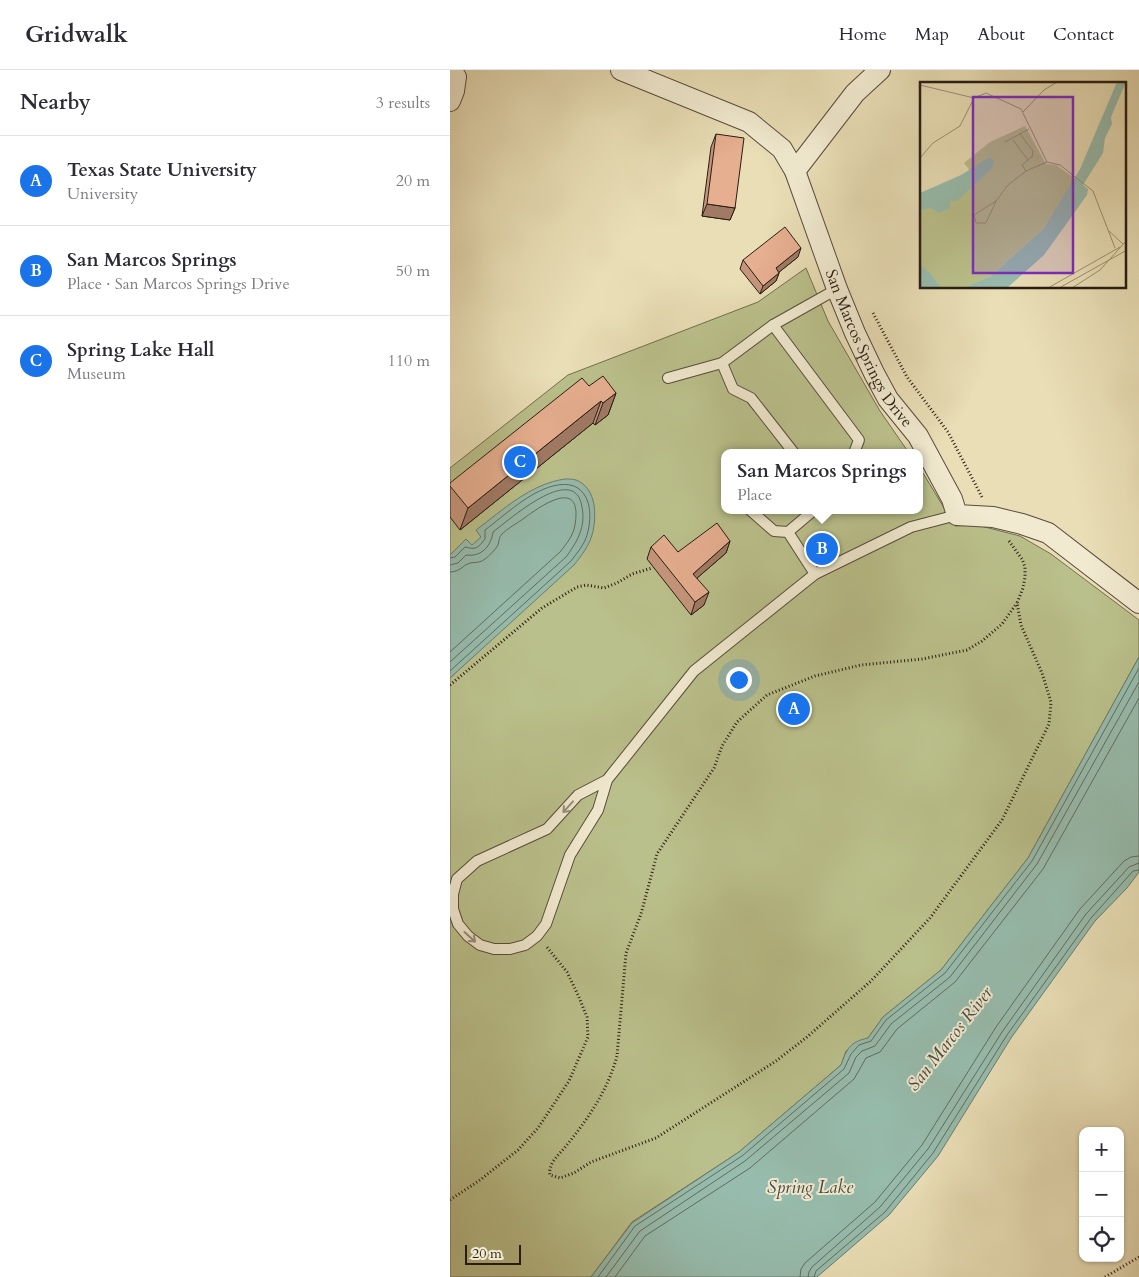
<!DOCTYPE html>
<html lang="en">
<head>
<meta charset="utf-8">
<style>
  body { margin:0; font-family:Cardo,serif; background:#f7f7f7; color:#2b2b33 }
  .controls { position:absolute; right:15px; bottom:15px; display:grid; overflow:hidden; border-radius:10px; box-shadow:0 1px 4px #0004 }
  .controls button { width:45px; height:45px; display:grid; place-items:center; padding:0; border:0; border-bottom:1px solid #e1e1e2; background:#fff; color:#2b2b33; font:25px sans-serif }
  .scale { position:absolute; left:15px; bottom:12px; width:56px; box-sizing:border-box; padding-left:5px; border:2px solid #291c14; border-top:0; font-size:14px; line-height:18px; white-space:nowrap; color:#291c14; -webkit-text-stroke:4px #f1ead0; paint-order:stroke }
  .you { position:absolute; left:288px; top:609px; width:18px; height:18px; margin:-12px; border:4px solid #fff; border-radius:50%; background:#1a73e8; box-shadow:0 0 0 8px #1a73e833 }
  .badge { display:grid; place-items:center; width:32px; height:32px; border-radius:50%; background:#1a73e8; color:#fff; font-size:16px; font-weight:700 }
  .pin { position:absolute; translate:-50% -50%; border:2px solid #fff; box-shadow:0 1px 5px #0006 }
  .popup { position:absolute; left:271px; top:379px; width:202px; height:65px; box-sizing:border-box; display:grid; place-content:center; border-radius:10px; background:#fff; filter:drop-shadow(0 1px 4px #0005); font-size:16px; white-space:nowrap; color:#7c7c81 }
  .popup b { font-size:19px; color:#2b2b33 }
  .popup::after { content:''; position:absolute; left:50%; top:100%; margin-left:-10px; border:10px solid transparent; border-top-color:#fff }
  .list { margin:0; padding:0; list-style:none }
  h2 { display:flex; justify-content:space-between; align-items:center; height:65px; margin:0; padding:0 20px; font-size:21px }
  h2 small { font-size:16px; font-weight:400; color:#7c7c81 }
  .list li { display:grid; grid-template-columns:32px 1fr auto; gap:15px; align-items:center; box-sizing:border-box; height:90px; padding:0 20px; border-top:1px solid #e1e1e2 }
  .list b { display:block; font-size:19px; white-space:nowrap }
  .list p { margin:0; font-size:16px; white-space:nowrap; color:#7c7c81 }
  .list em { font-size:16px; font-style:normal; color:#7c7c81 }
  .icon { flex:none; width:28px; height:28px; fill:none; stroke:currentColor; stroke-width:2; stroke-linecap:round; stroke-linejoin:round }
  .map { position:relative; flex:none; width:689px; height:1207px; overflow:hidden }
  header { display:flex; align-items:center; gap:30px; box-sizing:border-box; height:70px; padding:0 25px; background:#fff; border-bottom:1px solid #e1e1e2 }
  header strong { font-size:24px }
  nav { display:flex; gap:28px; margin-inline-start:auto; font-size:18px }
  main { display:flex }
  aside { flex:1; background:#fff }
  .map>svg:first-child { display:block }
  .green { fill:#bac08b; stroke:#726e50 }
  .water { fill:#97bcad; stroke:#6b7c70 }
  .lines { fill:none; stroke-linecap:round; stroke-linejoin:round }
  .shore { stroke:#606c60; stroke-width:1 }
  .service-casing { stroke:#594c3c; stroke-width:12 }
  .minor-casing { stroke:#594c3c; stroke-width:22 }
  .path { stroke:#291c14; stroke-width:3; stroke-dasharray:1 2.5; stroke-linecap:butt }
  .service { stroke:#f1ead0; stroke-width:10 }
  .minor { stroke:#f1ead0; stroke-width:20 }
  .wall { fill:#c6967c; stroke:#291c14 }
  .shaded-wall { fill:#a17a65; stroke:#291c14 }
  .building { fill:#e6af90; stroke:#291c14 }
  .oneway { stroke:#978d7b }
  .labels { text-anchor:middle; dominant-baseline:central; stroke-width:4; stroke-linejoin:round; paint-order:stroke }
  .street-label { font-size:16px; fill:#291c14; stroke:#f1ead0 }
  .water-label { font-size:18px; font-style:italic; fill:#4a4c42; stroke:#f1ead0 }
  .inset-road { fill:none; stroke:#9c9075; stroke-width:1 }
  .view { fill:#7b2cbf; fill-opacity:0.15; stroke:#7b2cbf; stroke-width:2.5 }
  .inset-edge { fill:none; stroke:#291c14; stroke-width:2.5 }
</style>
</head>
<body>
<header>
<strong>Gridwalk</strong>
<nav><a>Home</a><a>Map</a><a>About</a><a>Contact</a></nav>
</header>
<main>
<aside>
<h2>Nearby<small>3 results</small></h2>
<ul class="list">
<li><span class="badge">A</span><div><b>Texas State University</b><p>University</p></div><em>20 m</em></li>
<li><span class="badge">B</span><div><b>San Marcos Springs</b><p>Place · San Marcos Springs Drive</p></div><em>50 m</em></li>
<li><span class="badge">C</span><div><b>Spring Lake Hall</b><p>Museum</p></div><em>110 m</em></li>
</ul>
</aside>
<div class="map">
<svg width="689" height="1207" viewBox="0 0 689 1207">
  <rect width="100%" height="100%" fill="#e9deb6"/>
  <filter id="stains"><feTurbulence type="fractalNoise" baseFrequency=".004" numOctaves="4"/><feColorMatrix values="0 0 0 0 .2 0 0 0 0 .09 0 0 0 0 .02 0 0 0 .5 -.17"/></filter>
  <radialGradient id="worn" r=".72"><stop offset=".6" stop-color="#630" stop-opacity="0"/><stop offset="1" stop-color="#630" stop-opacity=".3"/></radialGradient>
  <path class="green" d="M 356,198 L 378,251 L 430,341 L 459,383 L 274,383 L 274,440 L 470,440 L 470,398 L 505,456 L 527,455 L 570,466 L 601,484 L 689,550 L 689,587 L 578,788 L 491,900 L 433,947 L 418,968 L 396,981 L 391,995 L 289,1082 L 182,1152 L 141,1207 L 0,1207 L 0,608 L 37,573 L 0,529 L 0,398 L 118,305 L 308,232 Z"/>
  <g class="water">
    <path d="M 115,409 C 118,409 123,409 126,410 C 147,418 147,447 142,465 C 139,476 131,486 124,495 L 0,608 L 0,485 L 16,469 L 22,475 L 31,467 L 26,460 C 53,440 80,414 115,409 Z"/>
    <path d="M 689,587 L 689,802 L 677,818 L 645,851 L 561,968 L 488,1086 L 439,1145 L 367,1207 L 141,1207 L 182,1153 L 289,1082 L 391,995 C 397,978 400,972 418,968 L 433,947 L 491,900 L 578,788 Z"/>
  </g>
  <g class="lines">
    <g class="shore">
      <path d="M 0,488 L 5,487 L 15,477 C 26,480 28,478 35,469 L 35,460 C 55,445 79,422 103,416 C 137,407 145,438 137,465 C 134,475 127,483 121,491 L 0,601"/>
      <path d="M 0,495 L 8,493 L 16,485 C 32,487 41,476 43,462 C 59,450 125,391 132,437 C 136,457 127,472 116,487 L 0,592"/>
      <path d="M 0,502 C 10,502 13,495 20,493 C 26,492 30,493 35,489 C 40,485 45,480 48,475 C 49,471 49,467 52,464 C 58,458 66,454 73,449 C 93,434 133,407 125,455 C 123,466 117,473 110,482 L 0,582"/>
      <path d="M 148,1207 L 185,1156 L 292,1086 L 394,999 L 401,984 L 409,975 L 421,971 L 436,950 L 495,903 L 582,791 L 689,598"/>
      <path d="M 156,1207 L 190,1161 L 295,1091 L 399,1003 L 406,987 L 412,981 L 425,976 L 441,954 L 500,907 L 587,794 L 689,612"/>
      <path d="M 165,1207 L 195,1166 L 300,1098 L 404,1009 L 416,988 L 430,982 L 447,959 L 505,912 L 593,799 L 689,628"/>
      <path d="M 350,1207 L 351,1199 L 355,1193 L 425,1132 L 472,1075 L 546,957 L 630,839 L 674,791 L 681,787 L 689,786"/>
      <path d="M 358,1207 L 359,1202 L 362,1197 L 430,1137 L 478,1079 L 552,962 L 636,844 L 679,797 L 689,793"/>
      <path d="M 364,1207 L 366,1201 L 435,1142 L 483,1083 L 557,965 L 641,848 L 683,801 L 689,800"/>
    </g>
    <g class="service-casing">
      <g id="service">
        <path d="M 323,255 L 409,370 L 404,383"/>
        <path d="M 272,293 L 283,319 L 301,328 L 344,383"/>
        <path d="M 218,308 L 272,293 L 323,255 L 387,219"/>
        <path d="M 300,440 L 324,461 L 338,462"/>
        <path d="M 364,440 L 338,462 L 365,504"/>
        <path d="M 157,710 L 128,725 L 97,759 L 27,791 L 7,809 L 3,824 L 3,839 L 8,854 L 18,866 L 30,875 L 44,879 L 60,879 L 75,875 L 87,866 L 96,854 L 120,785 L 148,740 L 157,710 L 244,601 L 365,504 L 461,457 L 507,445"/>
      </g>
    </g>
    <g class="minor-casing">
      <g id="minor">
        <path id="s1" d="M 171,0 L 299,52 L 332,79 L 345,101 L 387,219 L 405,263 L 424,303 L 438,329 L 468,366 L 502,429 L 507,445 L 543,447 L 572,454 L 598,463 L 689,533"/>
        <path d="M 0,31 L 4,21 L 6,7"/>
        <path d="M 345,101 L 405,23 L 430,0"/>
      </g>
    </g>
    <g class="path">
      <path d="M 423,243 L 457,307 L 498,362 L 532,427"/>
      <path d="M 559,471 L 572,489 L 575,497 L 575,507 L 573,518 L 567,533 L 571,555 L 592,603 L 601,632 L 599,654 L 552,750 L 480,848 L 421,911 L 357,967 L 326,991 L 206,1068 L 141,1092 L 124,1103 L 110,1108 L 100,1105 C 98,1093 109,1085 116,1076 C 138,1049 158,1020 167,986 L 176,883 L 191,844 L 207,784 L 264,698 L 272,676 L 287,652 L 317,625 L 365,606 L 411,595 L 472,589 L 517,580 L 532,571 L 552,554 L 567,533"/>
      <path d="M 0,615 L 92,538 L 127,517 L 136,515 L 154,518 L 167,513 L 182,504 L 202,498"/>
      <path d="M 0,1130 L 30,1110 L 68,1080 L 88,1058 L 119,1011 L 138,967 L 137,947 L 128,925 L 117,902 L 96,876"/>
      <path d="M 655,1207 L 689,1187"/>
    </g>
    <use href="#service" class="service"/>
    <use href="#minor" class="minor"/>
  </g>
  <g class="wall">
    <path d="M 266,64 L 285,138 L 280,150 L 252,146 L 261,77 Z"/>
    <path d="M 348,187 L 329,202 L 329,203 L 326,211 L 310,224 L 290,199 L 293,190 Z"/>
    <path d="M 139,316 L 166,323 L 158,345 L 145,355 L 143,353 L 10,460 L 0,447 L 0,416 Z"/>
    <path d="M 280,471 L 276,483 L 247,508 L 254,535 L 241,545 L 197,489 L 201,477 L 228,482 Z"/>
  </g>
  <g class="shaded-wall">
    <path d="M 257,134 L 285,138 L 280,150 L 252,146 Z"/>
    <path d="M 351,178 L 348,187 L 323,207 L 326,198 Z"/>
    <path d="M 329,203 L 326,211 L 310,224 L 313,216 Z"/>
    <path d="M 166,323 L 158,345 L 145,355 L 153,333 Z"/>
    <path d="M 151,331 L 143,353 L 10,460 L 18,438 Z"/>
    <path d="M 280,471 L 276,483 L 238,516 L 243,504 Z"/>
    <path d="M 259,522 L 254,535 L 241,545 L 245,532 Z"/>
  </g>
  <g class="building">
    <path d="M 266,64 L 294,68 L 285,138 L 257,134 Z"/>
    <path d="M 335,157 L 351,178 L 326,198 L 329,203 L 313,216 L 293,190 Z"/>
    <path d="M 153,306 L 166,323 L 153,333 L 151,331 L 18,438 L 0,416 L 0,413 L 132,308 L 139,316 Z"/>
    <path d="M 267,453 L 280,471 L 243,504 L 259,522 L 245,532 L 201,477 L 214,465 L 228,482 Z"/>
  </g>
  <defs><path id="oneway-shaft" d="M-6 0H5M1.5-3L5.5 0L1.5 3" fill="none" stroke-width="1.6" stroke-linecap="round" stroke-linejoin="round" transform="scale(1.25)"/></defs>
  <g class="oneway">
    <use href="#oneway-shaft" transform="translate(118 737) rotate(132)"/>
    <use href="#oneway-shaft" transform="translate(20 867) rotate(42)"/>
  </g>
  <g class="labels">
    <g class="street-label">
      <text stroke="none"><textPath href="#s1" startOffset="399">San Marcos Springs Drive</textPath></text>
    </g>
    <g class="water-label">
      <text transform="translate(500 969) rotate(-52)">San Marcos River</text>
      <text x="360" y="1117">Spring Lake</text>
    </g>
  </g>
  <g transform="translate(470 12)">
    <rect width="206" height="206" fill="#e9deb6"/>
    <path d="M 105,44 L 126,82 L 136,83 L 155,97 L 151,104 L 124,146 L 71,194 L 45,205 L 19,205 L 0,183 L 0,129 L 32,118 L 58,99 L 44,81 L 70,60 Z" fill="#bac08b"/>
    <path d="M 197,0 L 206,0 L 191,35 L 192,42 L 185,56 L 183,71 L 163,103 L 168,107 L 167,113 L 124,173 L 87,206 L 30,206 L 45,205 L 71,194 L 124,146 L 160,87 ZM 70,75 L 74,79 L 71,87 L 37,119 L 30,119 L 30,126 L 19,131 L 10,126 L 0,129 L 0,111 L 41,93 ZM 0,183 L 10,191 L 21,206 L 0,206 Z" fill="#97bcad"/>
    <path class="inset-road" d="M 0,3 L 54,16M 54,16 L 66,11 L 101,27 L 127,80 L 140,83 L 173,109 L 195,166M 103,30 L 124,8 L 137,0M 100,52 L 113,69 L 112,75 L 102,83 L 106,89M 93,58 L 108,78M 85,60 L 109,47M 0,76 L 13,61 L 40,44 L 54,16M 76,119 L 54,133 L 56,141 L 66,141 L 76,119 L 88,103 L 106,89 L 127,80M 189,149 L 203,162M 128,206 L 200,165M 139,206 L 207,168M 152,206 L 180,188 L 207,158"/>
    <path class="view" d="M 53,15 L 153,15 L 153,191 L 53,191 Z"/>
    <rect width="206" height="206" class="inset-edge"/>
  </g>
  <rect width="100%" height="100%" filter="url(#stains)"/>
  <rect width="100%" height="100%" fill="url(#worn)"/>
</svg>
<div class="controls">
<button>+</button>
<button>−</button>
<button><svg class="icon" aria-label="locate" viewBox="0 0 24 24"><circle cx="12" cy="12" r="6"/><path d="M12 2v4M12 18v4M2 12h4M18 12h4"/></svg></button>
</div>
<div class="scale">20 m</div>
<div class="you"></div>
<div class="pin badge" style="left:344px;top:639px">A</div>
<div class="pin badge" style="left:372px;top:479px">B</div>
<div class="popup"><b>San Marcos Springs</b>Place</div>
<div class="pin badge" style="left:70px;top:392px">C</div>
</div>
</main>
</body>
</html>
